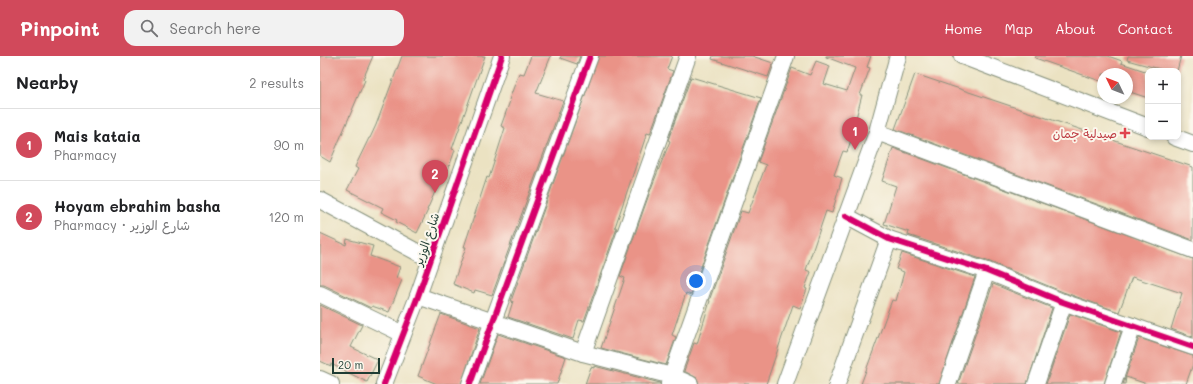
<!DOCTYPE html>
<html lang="en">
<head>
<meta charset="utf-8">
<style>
  body { margin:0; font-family:Mali,"Playpen Sans Arabic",sans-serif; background:#f2f2f2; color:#202124 }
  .controls { position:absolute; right:12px; top:12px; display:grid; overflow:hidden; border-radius:8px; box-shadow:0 2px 6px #0003 }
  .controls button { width:36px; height:36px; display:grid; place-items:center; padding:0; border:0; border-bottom:1px solid #e0e0e0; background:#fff; color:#202124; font:20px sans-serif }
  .compass { position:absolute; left:777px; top:12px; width:36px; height:36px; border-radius:50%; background:#fff; box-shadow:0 2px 6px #0003; rotate:313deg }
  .scale { position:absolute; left:12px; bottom:10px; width:48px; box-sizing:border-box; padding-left:4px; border:2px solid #1f3d34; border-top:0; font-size:11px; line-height:14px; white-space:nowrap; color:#1f3d34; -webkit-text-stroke:3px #fbf7ec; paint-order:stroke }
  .you { position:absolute; left:376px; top:225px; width:14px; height:14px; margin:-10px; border:3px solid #fff; border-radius:50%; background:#1a73e8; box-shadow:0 0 0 6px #1a73e833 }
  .badge { display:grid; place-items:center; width:26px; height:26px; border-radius:50%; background:#d1495b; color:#fff; font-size:13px; font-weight:700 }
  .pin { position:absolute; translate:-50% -33px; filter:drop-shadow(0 1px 2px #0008) }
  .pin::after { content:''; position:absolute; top:21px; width:14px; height:12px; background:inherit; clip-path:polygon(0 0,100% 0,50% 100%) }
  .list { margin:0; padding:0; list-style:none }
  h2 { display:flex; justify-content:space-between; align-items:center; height:52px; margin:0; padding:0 16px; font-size:17px }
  h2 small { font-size:13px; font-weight:400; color:#757577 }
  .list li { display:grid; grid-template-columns:26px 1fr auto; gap:12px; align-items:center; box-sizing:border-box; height:72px; padding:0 16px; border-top:1px solid #e0e0e0 }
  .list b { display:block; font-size:15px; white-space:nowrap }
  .list p { margin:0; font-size:13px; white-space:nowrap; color:#757577 }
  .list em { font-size:13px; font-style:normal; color:#757577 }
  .icon { flex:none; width:22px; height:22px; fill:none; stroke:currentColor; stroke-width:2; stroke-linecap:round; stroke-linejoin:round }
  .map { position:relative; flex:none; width:873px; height:328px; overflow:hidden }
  header { display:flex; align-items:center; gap:24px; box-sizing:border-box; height:56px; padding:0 20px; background:#d1495b; color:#fff }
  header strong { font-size:19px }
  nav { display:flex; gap:22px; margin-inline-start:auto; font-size:14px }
  .search { width:280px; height:36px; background:#f2f2f2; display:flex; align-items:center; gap:10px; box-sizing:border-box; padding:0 14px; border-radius:12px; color:#757577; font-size:15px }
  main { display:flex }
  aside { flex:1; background:#fff }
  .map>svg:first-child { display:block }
  .building { fill:#ea9387 }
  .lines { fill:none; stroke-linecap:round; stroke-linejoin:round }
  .minor-casing { stroke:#85907b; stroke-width:18 }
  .minor { stroke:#fff; stroke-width:16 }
  .cycleway-casing { stroke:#fbf7ec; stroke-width:8 }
  .cycleway { stroke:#d6006c; stroke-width:6 }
  .health-dot { fill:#e0444e; stroke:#fbf7ec; stroke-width:1.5 }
  .labels { text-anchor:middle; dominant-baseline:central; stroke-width:4; stroke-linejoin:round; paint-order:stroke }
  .health-label { font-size:12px; fill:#be3a42; stroke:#fbf7ec; text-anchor:end }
  .street-label { font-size:12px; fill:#1f3d34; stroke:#fbf7ec }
</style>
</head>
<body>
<header>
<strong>Pinpoint</strong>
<div class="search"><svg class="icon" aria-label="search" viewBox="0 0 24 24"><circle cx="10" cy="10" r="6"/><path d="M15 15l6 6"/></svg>Search here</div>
<nav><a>Home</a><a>Map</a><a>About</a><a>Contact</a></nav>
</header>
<main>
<aside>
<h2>Nearby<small>2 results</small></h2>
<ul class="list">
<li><span class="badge">1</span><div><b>Mais kataia</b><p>Pharmacy</p></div><em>90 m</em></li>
<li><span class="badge">2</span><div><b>Hoyam ebrahim basha</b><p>Pharmacy · شارع الوزير</p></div><em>120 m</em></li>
</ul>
</aside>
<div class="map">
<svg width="873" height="328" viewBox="0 0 873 328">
  <rect width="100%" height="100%" fill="#fbf7ec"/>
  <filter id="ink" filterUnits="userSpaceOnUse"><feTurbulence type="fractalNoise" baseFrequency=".025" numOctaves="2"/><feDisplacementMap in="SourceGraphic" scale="8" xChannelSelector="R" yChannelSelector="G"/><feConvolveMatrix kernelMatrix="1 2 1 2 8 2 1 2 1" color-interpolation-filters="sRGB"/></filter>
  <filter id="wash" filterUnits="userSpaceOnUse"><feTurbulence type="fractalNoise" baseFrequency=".012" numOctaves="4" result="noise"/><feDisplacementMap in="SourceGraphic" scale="16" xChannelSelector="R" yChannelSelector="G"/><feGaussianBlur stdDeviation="0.9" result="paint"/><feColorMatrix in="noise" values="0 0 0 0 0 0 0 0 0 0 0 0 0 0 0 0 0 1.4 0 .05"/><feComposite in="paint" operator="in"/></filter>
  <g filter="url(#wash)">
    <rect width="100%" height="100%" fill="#ebe2c2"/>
    <g id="blocks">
      <g class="building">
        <path d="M 0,0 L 53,0 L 43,23 L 45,24 L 10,106 L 0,100 Z"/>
        <path d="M 82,0 L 165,0 L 132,93 L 135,94 L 128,114 L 125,113 L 107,154 L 108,154 L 97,177 L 76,166 L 77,164 L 61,156 L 63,152 L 27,134 L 38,113 L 35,111 L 49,82 L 50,82 L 56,69 Z"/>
        <path d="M 211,0 L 231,0 L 216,37 L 243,45 L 172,239 L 155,234 L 154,237 L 133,228 L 146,191 L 144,191 L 167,121 L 169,122 L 185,72 L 181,70 L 190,45 L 189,44 L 199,17 L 204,18 Z"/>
        <path d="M 241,0 L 260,0 L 257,8 L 240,2 Z"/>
        <path d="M 279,0 L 352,0 L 347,13 L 353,15 L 330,78 L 327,77 L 295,171 L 297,172 L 264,265 L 259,264 L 253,283 L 188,261 L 193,245 L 191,245 Z"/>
        <path d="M 393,0 L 432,0 L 453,7 L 448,21 L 392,3 Z"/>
        <path d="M 506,0 L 551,0 L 547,11 L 550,12 L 540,39 L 542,39 L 536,62 L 538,63 L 527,96 L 523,95 L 514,119 L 522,122 L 512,157 L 506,155 L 486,214 L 491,216 L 485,232 L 487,233 L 480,252 L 473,249 L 446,328 L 379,328 L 377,322 L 364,315 L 374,287 L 377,288 L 390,245 L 389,245 L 421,155 L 428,157 L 446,109 L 438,106 L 472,12 L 490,19 L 496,5 L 510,10 L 504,28 L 527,35 L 535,12 L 506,1 Z"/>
        <path d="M 716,0 L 788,0 L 802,5 L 801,7 L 828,16 L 828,42 L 807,35 L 807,18 L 783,18 L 783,26 L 715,2 Z"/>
        <path d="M 808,0 L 861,0 L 857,15 L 847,15 L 807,4 Z"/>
        <path d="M 595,18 L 873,111 L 873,184 L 575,73 Z"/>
        <path d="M 371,21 L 441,42 L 371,239 L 366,237 L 352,279 L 356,281 L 346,309 L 281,292 L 305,222 L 300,220 L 332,130 L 350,85 L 348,84 Z"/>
        <path d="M 573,92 L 873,203 L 873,281 L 851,273 L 862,237 L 812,221 L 799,256 L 743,236 L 670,206 L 588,179 L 589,176 L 564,168 L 576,130 L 562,125 Z"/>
        <path d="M 0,177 L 26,189 L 27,183 L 53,190 L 50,200 L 80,211 L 76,222 L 82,224 L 69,256 L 52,250 L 51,252 L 4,229 L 0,229 Z"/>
        <path d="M 582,197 L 655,221 L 619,328 L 541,328 L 572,244 L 576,245 L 584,216 L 576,213 Z"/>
        <path d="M 673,228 L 732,252 L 707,328 L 638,328 Z"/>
        <path d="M 0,249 L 42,269 L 31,291 L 58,304 L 47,326 L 11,308 L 11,310 L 0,305 Z"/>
        <path d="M 121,258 L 160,272 L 141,328 L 117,328 L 98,320 Z"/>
        <path d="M 750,258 L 801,276 L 784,328 L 726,328 Z"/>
        <path d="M 178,278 L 246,301 L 237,328 L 160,328 Z"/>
        <path d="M 819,282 L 873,300 L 873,308 L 866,328 L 827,328 L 806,321 L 805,328 L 803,328 Z"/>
        <path d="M 274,310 L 340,327 L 340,328 L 265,328 L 271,311 L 274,312 Z"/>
      </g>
    </g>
  </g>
  <g filter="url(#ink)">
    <use href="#blocks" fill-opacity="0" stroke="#85907b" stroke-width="1"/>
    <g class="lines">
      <g class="minor-casing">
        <g id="minor">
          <path d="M 642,0 L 828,71"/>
          <path d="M 557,76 L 873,194"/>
          <path d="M 854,81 L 873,88"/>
          <path d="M 0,144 L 110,203"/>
          <path d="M 526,160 L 569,183 L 667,215 L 740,245 L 873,291"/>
          <path d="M 0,238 L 83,278"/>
          <path d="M 98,240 L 263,297 L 352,320 L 370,328"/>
          <path d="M 263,297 L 368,0"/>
          <path d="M 0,323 L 11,328"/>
          <path d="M 64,328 L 98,240 L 182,0"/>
          <path d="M 150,328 L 270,0"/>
          <path d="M 349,328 L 466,0"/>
          <path d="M 465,328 L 557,76 L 578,0"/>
          <path d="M 517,328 L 569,183"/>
          <path d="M 628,328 L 667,215"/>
          <path d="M 716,328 L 744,246"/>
          <path d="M 793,328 L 813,270"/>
        </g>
      </g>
      <use href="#minor" class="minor"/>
      <g class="cycleway-casing">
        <g id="cycleway">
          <path d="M 526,160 L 569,183 L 667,215 L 740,245 L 873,291"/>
          <path d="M 64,328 L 98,240 L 182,0"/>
          <path d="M 150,328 L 270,0"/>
        </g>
      </g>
      <use href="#cycleway" class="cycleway"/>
    </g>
  </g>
  <path class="health-dot" d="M803 71h4v4h4v4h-4v4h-4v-4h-4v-4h4z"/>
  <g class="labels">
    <g class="health-label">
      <text x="797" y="77">صيدلية جمان</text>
    </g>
    <g class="street-label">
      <text transform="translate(106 183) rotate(-71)">شارع الوزير</text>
    </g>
  </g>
</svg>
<div class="controls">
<button>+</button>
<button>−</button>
</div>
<svg class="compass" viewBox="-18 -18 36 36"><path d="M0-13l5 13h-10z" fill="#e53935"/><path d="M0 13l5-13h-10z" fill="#757577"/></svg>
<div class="scale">20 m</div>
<div class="you"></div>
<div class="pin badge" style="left:535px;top:94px">1</div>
<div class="pin badge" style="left:115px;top:137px">2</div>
</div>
</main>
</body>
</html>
